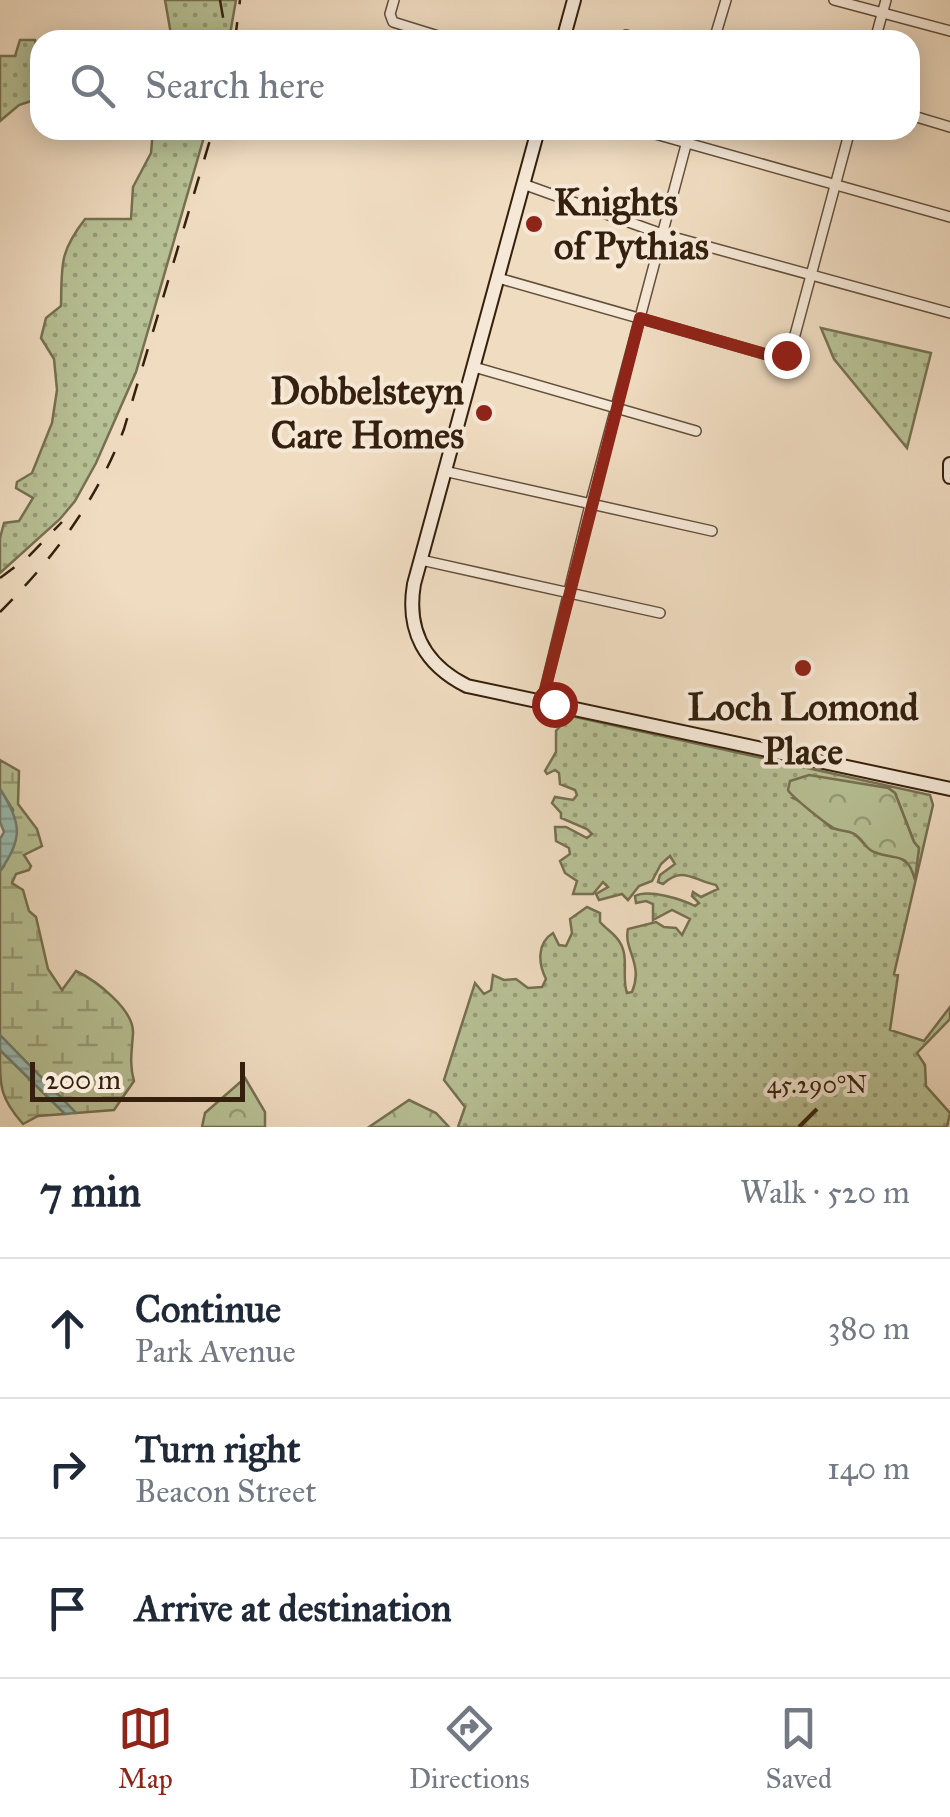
<!DOCTYPE html>
<html lang="en">
<head>
<meta charset="utf-8">
<style>
  body { margin:0; font-family:"IM FELL Great Primer",serif; background:#f2f2f3; color:#1f2937 }
  .scale { position:absolute; left:30px; bottom:25px; width:215px; box-sizing:border-box; padding-left:10px; border:5px solid #34200d; border-top:0; font-size:28px; line-height:35px; white-space:nowrap; color:#34200d; -webkit-text-stroke:8px #f5e8d7; paint-order:stroke }
  .stop { position:absolute; width:30px; height:30px; margin:-22px; border:8px solid #8f2418; border-radius:50%; background:#fff }
  .stop.end { background:#8f2418; border-color:#fff; box-shadow:0 2px 10px #0008 }
  .list { margin:0; padding:0; list-style:none }
  h2 { display:flex; justify-content:space-between; align-items:center; height:130px; margin:0; padding:0 40px; font-size:42px }
  h2 small { font-size:32px; font-weight:400; color:#747a83 }
  .list li { display:grid; grid-template-columns:65px 1fr auto; gap:30px; align-items:center; box-sizing:border-box; height:140px; padding:0 40px; border-top:2px solid #e0e1e3 }
  .list b { display:block; font-size:38px; white-space:nowrap }
  .list p { margin:0; font-size:32px; white-space:nowrap; color:#747a83 }
  .list em { font-size:32px; font-style:normal; color:#747a83 }
  .icon { flex:none; width:55px; height:55px; fill:none; stroke:currentColor; stroke-width:2; stroke-linecap:round; stroke-linejoin:round }
  .map { position:relative; flex:none; width:950px; height:1127px; overflow:hidden }
  .search { position:absolute; background:#fff; box-shadow:0 5px 25px #0003; left:30px; right:30px; top:30px; height:110px; display:flex; align-items:center; gap:25px; box-sizing:border-box; padding:0 35px; border-radius:30px; color:#747a83; font-size:38px }
  .sheet { height:550px; background:#fff }
  nav { display:flex; justify-content:space-around; align-items:center; box-sizing:border-box; height:140px; border-top:2px solid #e0e1e3; background:#fff; font-size:28px; color:#747a83 }
  nav a { display:grid; justify-items:center; gap:5px }
  nav .on { color:#8f2418 }
  .map>svg:first-child { display:block }
  .grass { fill:url(#grass-dots); stroke:#767051; stroke-width:2.5; fill-rule:evenodd }
  .forest { fill:url(#forest-crowns); stroke:#767051; stroke-width:2.5 }
  .wetland { fill:url(#wetland-marsh); stroke:#767051; stroke-width:2.5 }
  .water { fill:url(#water-rules); stroke:#717e6f; stroke-width:2.5 }
  .lines { fill:none; stroke-linecap:round; stroke-linejoin:round }
  .street-casing { stroke:#634f3a; stroke-width:12 }
  .secondary-casing { stroke:#34200d; stroke-width:16 }
  .street { stroke:#f5e8d7; stroke-width:9 }
  .secondary { stroke:#f5e8d7; stroke-width:12 }
  .rail { stroke:#34200d; stroke-width:2.5; stroke-dasharray:18 18; stroke-linecap:butt }
  .route { stroke:#8f2418; stroke-width:12 }
  .ticks { fill:none; stroke:#34200d; stroke-width:4 }
  .poi-dot { fill:#8f2418; stroke:#f5e8d7; stroke-width:4 }
  .labels { text-anchor:middle; dominant-baseline:central; stroke-width:8; stroke-linejoin:round; paint-order:stroke }
  .poi-label { font-size:38px; font-weight:bold; fill:#34200d; stroke:#f5e8d7; text-anchor:start }
  .ticks-label { font-size:25px; text-anchor:middle; fill:#34200d; stroke:#f5e8d7; stroke-width:8; stroke-linejoin:round; paint-order:stroke }
</style>
</head>
<body>
<div class="map">
<svg width="950" height="1127" viewBox="0 0 950 1127">
  <defs>
    <pattern id="grass-dots" width="8" height="8" patternUnits="userSpaceOnUse" patternTransform="scale(2.5)"><rect width="8" height="8" fill="#b7c195"/><path d="M2 2h.1M6 6h.1" fill="none" stroke="#969c78" stroke-width="1.8" stroke-linecap="round"/></pattern>
    <pattern id="forest-crowns" width="20" height="18" patternUnits="userSpaceOnUse" patternTransform="scale(2.5)"><rect width="20" height="18" fill="#b7c195"/><path d="M2 6a3 3 0 1 1 6 0M12 15a3 3 0 1 1 6 0" fill="none" stroke="#969c78"/></pattern>
    <pattern id="wetland-marsh" width="20" height="14" patternUnits="userSpaceOnUse" patternTransform="scale(2.5)"><rect width="20" height="14" fill="#b7c195"/><path d="M1 5h8M5 5V1M11 12h8M15 12V8" fill="none" stroke="#969c78"/></pattern>
    <pattern id="water-rules" width="6" height="5" patternUnits="userSpaceOnUse" patternTransform="scale(2.5)"><rect width="6" height="5" fill="#9abcb1"/><path d="M0 2.5h6" fill="none" stroke="#85a197"/></pattern>
  </defs>
  <rect width="100%" height="100%" fill="#f0dcc1"/>
  <filter id="stains"><feTurbulence type="fractalNoise" baseFrequency=".002" numOctaves="4"/><feColorMatrix values="0 0 0 0 .2 0 0 0 0 .09 0 0 0 0 .02 0 0 0 .5 -.17"/></filter>
  <radialGradient id="worn" r=".72"><stop offset=".6" stop-color="#630" stop-opacity="0"/><stop offset="1" stop-color="#630" stop-opacity=".3"/></radialGradient>
  <g class="grass">
    <path d="M 165,0 L 236,0 L 229,40 L 172,40 Z"/>
    <path d="M 20,40 L 35,40 L 40,65 L 40,98 L 19,105 L 0,121 L 0,56 L 15,56 Z"/>
    <path d="M 153,130 L 206,130 L 136,372 L 96,463 L 75,501 L 60,519 L 0,573 L 0,538 L 4,523 L 19,521 L 33,498 L 16,488 L 17,482 L 32,473 L 52,423 L 57,390 L 54,359 L 41,338 L 46,318 L 61,306 C 62,264 59,253 85,219 L 131,219 L 133,187 L 151,153 Z"/>
    <path d="M 821,328 L 931,353 L 907,448 L 834,359 Z"/>
    <path d="M 562,714 L 930,795 L 933,805 L 894,974 L 898,975 L 890,1030 L 924,1041 L 950,1007 L 950,1019 L 917,1053 L 925,1065 L 926,1086 L 950,1113 L 947,1127 L 458,1127 L 465,1107 L 444,1080 L 475,983 L 484,994 L 491,990 L 493,975 L 504,980 L 516,979 L 528,988 L 542,987 L 546,979 C 538,963 537,943 553,933 L 559,945 L 566,946 L 572,933 L 570,919 L 587,907 L 600,913 L 600,922 C 606,929 614,933 619,941 C 630,957 621,976 627,993 L 632,992 C 644,964 623,949 628,929 L 656,922 L 664,927 L 676,928 L 682,935 L 690,919 L 672,910 L 653,920 L 653,904 L 646,901 L 636,903 L 635,896 C 649,889 681,899 695,906 L 699,903 L 692,896 L 693,892 L 701,897 L 718,889 L 716,885 C 694,881 683,865 663,884 L 658,882 L 660,875 L 675,864 L 670,856 L 661,864 L 652,881 L 639,886 L 628,900 L 622,894 L 599,900 L 596,894 L 608,887 L 603,882 L 593,894 L 573,894 L 577,881 L 565,873 L 560,861 L 570,854 L 569,848 L 556,841 L 555,827 L 566,827 L 587,838 L 592,834 L 587,829 L 561,818 L 561,813 L 552,803 L 555,797 L 573,800 L 577,795 L 575,790 L 560,784 L 559,773 L 555,770 L 547,774 L 545,771 L 556,752 L 556,731 L 566,719 ZM 844,783 L 888,788 L 895,793 L 914,842 L 919,848 L 914,876 L 911,866 L 898,856 L 867,847 L 853,832 L 831,828 L 809,806 L 793,798 Z"/>
  </g>
  <g class="forest">
    <path d="M 809,775 L 888,788 L 895,793 L 914,842 L 919,848 L 915,880 C 907,850 896,861 874,852 C 866,849 864,841 857,836 C 851,830 844,832 836,829 C 829,827 791,796 788,790 L 790,781 Z"/>
    <path d="M 245,1078 L 265,1112 L 265,1127 L 202,1127 L 205,1113 Z"/>
    <path d="M 409,1100 L 436,1113 L 449,1127 L 369,1127 Z"/>
  </g>
  <g class="wetland">
    <path d="M 0,760 L 19,771 L 18,804 L 37,829 L 42,846 L 24,855 L 31,866 L 29,870 L 16,874 L 12,883 L 23,890 L 29,911 L 36,917 L 48,969 L 62,990 L 76,971 C 95,980 134,1009 133,1033 C 132,1050 129,1064 134,1081 L 114,1110 L 76,1113 L 0,1035 L 0,871 L 4,866 L 13,810 L 0,789 Z"/>
    <path d="M 0,1050 L 65,1114 L 38,1116 L 23,1124 C 0,1098 0,1088 0,1050 Z"/>
  </g>
  <g class="water">
    <path d="M 0,789 C 21,822 24,838 0,871 L 0,839 L 4,832 L 0,822 Z"/>
    <path d="M 0,1035 L 76,1113 L 65,1114 L 0,1050 Z"/>
  </g>
  <g class="lines">
    <g class="street-casing">
      <g id="street">
        <path d="M 394,0 L 390,14 L 393,22 L 451,40"/>
        <path d="M 834,0 L 950,31"/>
        <path d="M 626,35 L 643,40"/>
        <path d="M 714,40 L 726,0"/>
        <path d="M 875,40 L 886,0"/>
        <path d="M 910,115 L 950,127"/>
        <path d="M 641,130 L 950,217"/>
        <path d="M 523,184 L 662,234 L 950,313"/>
        <path d="M 498,278 L 775,357 L 786,355 L 792,346 L 850,130"/>
        <path d="M 474,367 L 696,431"/>
        <path d="M 444,471 L 712,531"/>
        <path d="M 421,560 L 660,613"/>
        <path d="M 542,702 L 590,505 L 690,130"/>
      </g>
    </g>
    <g class="secondary-casing">
      <g id="secondary">
        <path d="M 563,40 L 574,0"/>
        <path d="M 538,130 L 414,584 C 406,631 425,665 467,686 L 950,789"/>
        <path d="M 950,464 L 950,477"/>
      </g>
    </g>
    <use href="#street" class="street"/>
    <use href="#secondary" class="secondary"/>
    <g class="rail">
      <path d="M 220,0 L 227,40"/>
      <path d="M 235,40 L 240,0"/>
      <path d="M 0,578 L 28,557 L 62,522"/>
      <path d="M 0,612 C 54,558 97,500 124,429 L 213,130"/>
    </g>
  </g>
  <g class="lines">
    <path class="route" d="M 554,704 L 542,702 L 640,318 L 775,357 L 786,355"/>
  </g>
  <path class="ticks" d="M 799,1127 L 817,1109"/>
  <g class="poi-dot">
    <circle cx="534" cy="224" r="10"/>
    <circle cx="484" cy="413" r="10"/>
    <circle cx="803" cy="668" r="10"/>
  </g>
  <g class="labels">
    <g class="poi-label">
      <text x="554" y="202">Knights<tspan x="554" dy="44">of Pythias</tspan></text>
      <text x="464" y="391" text-anchor="end">Dobbelsteyn<tspan x="464" dy="44">Care Homes</tspan></text>
      <text x="803" y="707" text-anchor="middle">Loch Lomond<tspan x="803" dy="44">Place</tspan></text>
    </g>
  </g>
  <g class="ticks-label">
    <text x="817" y="1093">45.290°N</text>
  </g>
  <rect width="100%" height="100%" filter="url(#stains)"/>
  <rect width="100%" height="100%" fill="url(#worn)"/>
</svg>
<div class="scale">200 m</div>
<div class="stop" style="left:554px;top:704px"></div>
<div class="stop end" style="left:786px;top:355px"></div>
<div class="search"><svg class="icon" aria-label="search" viewBox="0 0 24 24"><circle cx="10" cy="10" r="6"/><path d="M15 15l6 6"/></svg>Search here</div>
</div>
<section class="sheet">
<h2>7 min<small>Walk · 520 m</small></h2>
<ul class="list">
<li><svg class="icon" aria-label="ahead" viewBox="0 0 24 24"><path d="M12 20V5M6 11l6-6 6 6"/></svg><div><b>Continue</b><p>Park Avenue</p></div><em>380 m</em></li>
<li><svg class="icon" aria-label="right" viewBox="0 0 24 24"><path d="M7 20v-9h11M14 6l5 5-5 5"/></svg><div><b>Turn right</b><p>Beacon Street</p></div><em>140 m</em></li>
<li><svg class="icon" aria-label="arrive" viewBox="0 0 24 24"><path d="M6 21V4h12l-3 4 3 4H6"/></svg><div><b>Arrive at destination</b></div></li>
</ul>
</section>
<nav>
<a class="on"><svg class="icon" aria-label="map" viewBox="0 0 24 24"><path d="M3 6l6-2 6 2 6-2v14l-6 2-6-2-6 2zM9 4v14M15 6v14"/></svg>Map</a>
<a><svg class="icon" aria-label="directions" viewBox="0 0 24 24"><path d="M12 3l9 9-9 9-9-9zM9 14v-3h6M13 9l2 2-2 2"/></svg>Directions</a>
<a><svg class="icon" aria-label="saved" viewBox="0 0 24 24"><path d="M7 4h10v16l-5-4-5 4z"/></svg>Saved</a>
</nav>
</body>
</html>
